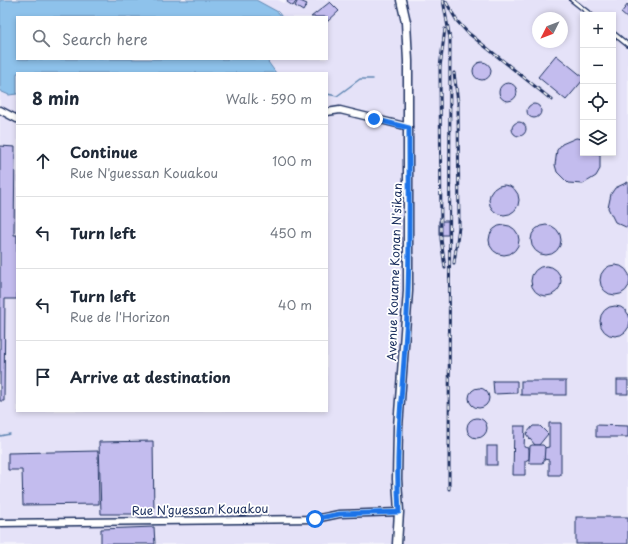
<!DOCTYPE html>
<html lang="en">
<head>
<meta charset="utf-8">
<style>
  body { margin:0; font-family:"Playpen Sans",sans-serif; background:#f2f2f3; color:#1f2937 }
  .controls { position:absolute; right:12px; top:12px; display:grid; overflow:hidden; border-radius:0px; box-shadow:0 2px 6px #0003 }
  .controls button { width:36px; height:36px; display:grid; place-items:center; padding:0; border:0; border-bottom:1px solid #e0e1e3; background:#fff; color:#1f2937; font:20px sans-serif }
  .compass { position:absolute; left:532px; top:12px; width:36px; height:36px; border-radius:50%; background:#fff; box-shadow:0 2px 6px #0003; rotate:228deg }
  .stop { position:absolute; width:12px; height:12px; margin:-9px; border:3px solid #1a73e8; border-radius:50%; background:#fff }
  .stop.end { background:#1a73e8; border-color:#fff; box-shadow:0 1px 4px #0008 }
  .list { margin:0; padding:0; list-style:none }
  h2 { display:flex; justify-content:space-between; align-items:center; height:52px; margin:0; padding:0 16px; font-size:17px }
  h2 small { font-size:13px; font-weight:400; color:#747a83 }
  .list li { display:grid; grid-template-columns:26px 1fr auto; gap:12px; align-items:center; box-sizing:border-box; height:72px; padding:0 16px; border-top:1px solid #e0e1e3 }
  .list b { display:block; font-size:15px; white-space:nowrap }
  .list p { margin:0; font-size:13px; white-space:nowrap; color:#747a83 }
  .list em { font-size:13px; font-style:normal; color:#747a83 }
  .icon { flex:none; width:22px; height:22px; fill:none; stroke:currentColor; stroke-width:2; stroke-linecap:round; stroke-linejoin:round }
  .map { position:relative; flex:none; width:628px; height:544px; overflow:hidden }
  .search { position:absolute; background:#fff; box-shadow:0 2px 6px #0003; left:16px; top:16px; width:312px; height:44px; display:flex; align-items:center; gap:10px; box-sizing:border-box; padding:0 14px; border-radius:0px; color:#747a83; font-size:15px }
  .panel { position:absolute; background:#fff; box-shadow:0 2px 6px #0003; left:16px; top:72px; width:312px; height:340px; border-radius:0px }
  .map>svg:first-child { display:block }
  .built { fill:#e5e2f8; fill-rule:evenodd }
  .water { fill:#8ec2eb; stroke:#6087b3 }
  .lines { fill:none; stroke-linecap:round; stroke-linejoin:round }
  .stream { stroke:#6087b3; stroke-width:1.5 }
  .building { fill:#c3bcee; stroke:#1b2f5e }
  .service-casing { stroke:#1b2f5e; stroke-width:6 }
  .minor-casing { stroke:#1b2f5e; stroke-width:9 }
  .tertiary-casing { stroke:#1b2f5e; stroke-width:11 }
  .service { stroke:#fff; stroke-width:3 }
  .minor { stroke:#fff; stroke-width:6 }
  .tertiary { stroke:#fff; stroke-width:8 }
  .rail-casing { stroke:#1b2f5e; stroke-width:3 }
  .rail { stroke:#fff; stroke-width:1.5; stroke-dasharray:4.5; stroke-linecap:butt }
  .route { stroke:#1a73e8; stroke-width:5 }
  .labels { text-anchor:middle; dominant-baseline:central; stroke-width:3.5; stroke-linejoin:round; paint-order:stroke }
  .street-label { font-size:12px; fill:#1b2f5e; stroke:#fff }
</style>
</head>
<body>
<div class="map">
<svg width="628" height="544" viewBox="0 0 628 544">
  <rect width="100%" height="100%" fill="#f3f2fc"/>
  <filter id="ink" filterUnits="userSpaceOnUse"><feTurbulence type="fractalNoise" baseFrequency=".025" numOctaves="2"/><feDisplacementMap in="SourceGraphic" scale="8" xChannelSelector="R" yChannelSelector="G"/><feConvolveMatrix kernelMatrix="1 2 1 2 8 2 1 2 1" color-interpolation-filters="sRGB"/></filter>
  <g filter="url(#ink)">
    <path class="built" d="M 256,0 L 278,0 L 284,3 L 287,0 L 628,0 L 628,544 L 0,544 L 0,91 L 9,95 L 17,94 L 17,411 L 327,411 L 327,73 L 276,73 L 266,59 L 327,59 L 327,17 L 282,17 L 278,12 ZM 583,15 L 613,15 L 613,153 L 583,153 ZM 538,18 L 562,18 L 562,42 L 538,42 Z"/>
    <path class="water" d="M 0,0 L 256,0 L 278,12 L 282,17 L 17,17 L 17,59 L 266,59 L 276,73 L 17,73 L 17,94 L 9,95 L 0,91 Z"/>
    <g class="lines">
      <g class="stream">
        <path d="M 327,94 L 337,96 L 360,79 L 373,79"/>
        <path d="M 0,436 L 10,434"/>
      </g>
    </g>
    <g class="building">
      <path d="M 288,0 L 297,0 L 293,6 L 287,2 Z"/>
      <path d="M 298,0 L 307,4 L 303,11 L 295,6 Z"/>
      <path d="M 330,2 L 339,11 L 327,22 L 327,17 L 311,17 Z"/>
      <path d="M 628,4 L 628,19 L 621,13 Z"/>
      <path d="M 556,55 L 583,77 L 583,80 L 566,100 L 538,77 Z"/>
      <circle cx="482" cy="71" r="9"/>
      <circle cx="508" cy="92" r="9"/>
      <circle cx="534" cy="111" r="7"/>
      <circle cx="519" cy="129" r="7"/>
      <path d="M 576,138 L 583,139 L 583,153 L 600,154 L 600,169 L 596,176 L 583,184 L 568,183 L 557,172 L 555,165 L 557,150 L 562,144 Z"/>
      <path d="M 0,146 L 15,147 L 14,235 L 17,235 L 17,299 L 5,299 L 4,401 L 0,401 Z"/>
      <path d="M 628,182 L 628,228 L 615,222 L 608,208 L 611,194 L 615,188 Z"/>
      <circle cx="504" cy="200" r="15"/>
      <rect x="439" y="221" width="9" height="14"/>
      <circle cx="546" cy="240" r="15"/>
      <circle cx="504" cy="240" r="15"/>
      <circle cx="615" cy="280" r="15"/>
      <circle cx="546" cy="281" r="15"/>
      <circle cx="615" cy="321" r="15"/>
      <rect x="617" y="380" width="11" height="14"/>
      <path d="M 493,381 L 517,381 L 517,393 L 494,394 Z"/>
      <rect x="521" y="381" width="45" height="14"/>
      <circle cx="479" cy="398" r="10"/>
      <circle cx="477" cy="428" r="10"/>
      <path d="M 549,423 L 561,423 L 561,475 L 549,475 L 549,460 L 544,459 L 544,448 L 549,447 Z"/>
      <path d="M 596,425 L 628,426 L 628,437 L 596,437 Z"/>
      <path d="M 514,426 L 525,426 L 524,447 L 529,448 L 529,459 L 525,461 L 525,475 L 513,475 Z"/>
      <path d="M 533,426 L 540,426 L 548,434 L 539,445 L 535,445 L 526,434 Z"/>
      <path d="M 153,441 L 154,514 L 101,514 L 99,442 Z"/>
      <path d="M 532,445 L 543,445 L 545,447 L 544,462 L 542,463 L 530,463 L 529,461 L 530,446 Z"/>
      <rect x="487" y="446" width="10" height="19"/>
      <path d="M 98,451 L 99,504 L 23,505 L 22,470 L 8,470 L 8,453 Z"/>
      <rect x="576" y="517" width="52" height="27"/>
      <path d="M 154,527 L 155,544 L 101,544 L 101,529 Z"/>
    </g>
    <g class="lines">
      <g class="service-casing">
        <g id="service">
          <path d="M 572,0 L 591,15"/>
          <path d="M 613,33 L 628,45"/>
        </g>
      </g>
      <g class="minor-casing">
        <g id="minor">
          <path d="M 0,110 L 17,119"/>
          <path d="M 327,112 L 340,110 L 409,127"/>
          <path d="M 0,523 L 315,519 L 339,514 L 399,512"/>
        </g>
      </g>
      <g class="tertiary-casing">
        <path id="tertiary" d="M 397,544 L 399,512 L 397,479 L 398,427 L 408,291 L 408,61 L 406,22 L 401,0"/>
      </g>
      <use href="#service" class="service"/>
      <use href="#minor" class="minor"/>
      <use href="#tertiary" class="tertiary"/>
      <g class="rail-casing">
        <g id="rail">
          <path d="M 443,0 L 450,39 L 449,489"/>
          <path d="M 446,2 L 457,21 L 467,32 L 552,100"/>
          <path d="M 445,29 L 440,67 L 441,239 L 445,268"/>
          <path d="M 454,263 L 459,227 L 458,102 L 454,73"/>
        </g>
      </g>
      <use href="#rail" class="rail"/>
    </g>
  </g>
  <g class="lines" filter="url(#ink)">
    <path class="route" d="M 315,519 L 339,514 L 399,512 C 394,438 406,365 408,291 C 410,237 409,182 409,128 L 374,119"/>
  </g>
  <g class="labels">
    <g class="street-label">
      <text transform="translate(394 272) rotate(-88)">Avenue Kouame Konan N'sikan</text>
      <text transform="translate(200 509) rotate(-1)">Rue N'guessan Kouakou</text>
    </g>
  </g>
</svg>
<div class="controls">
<button>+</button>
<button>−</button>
<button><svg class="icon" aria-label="locate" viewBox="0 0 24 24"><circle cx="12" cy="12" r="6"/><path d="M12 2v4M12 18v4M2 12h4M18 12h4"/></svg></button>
<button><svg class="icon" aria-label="layers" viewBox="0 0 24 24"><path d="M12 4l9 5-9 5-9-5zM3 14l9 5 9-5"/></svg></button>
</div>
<svg class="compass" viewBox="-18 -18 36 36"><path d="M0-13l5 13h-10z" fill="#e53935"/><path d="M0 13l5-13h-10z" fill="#747a83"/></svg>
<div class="stop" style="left:315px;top:519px"></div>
<div class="stop end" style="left:374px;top:119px"></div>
<div class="search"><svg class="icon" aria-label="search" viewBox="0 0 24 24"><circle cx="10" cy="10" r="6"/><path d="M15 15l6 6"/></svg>Search here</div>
<section class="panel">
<h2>8 min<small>Walk · 590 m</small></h2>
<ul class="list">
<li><svg class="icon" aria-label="ahead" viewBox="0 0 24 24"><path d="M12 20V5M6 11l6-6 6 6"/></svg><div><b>Continue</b><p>Rue N'guessan Kouakou</p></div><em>100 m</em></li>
<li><svg class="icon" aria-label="left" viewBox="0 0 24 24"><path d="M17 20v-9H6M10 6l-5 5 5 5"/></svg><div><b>Turn left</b></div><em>450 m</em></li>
<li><svg class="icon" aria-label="left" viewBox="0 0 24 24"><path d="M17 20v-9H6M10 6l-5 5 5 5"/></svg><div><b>Turn left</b><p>Rue de l'Horizon</p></div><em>40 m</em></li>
<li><svg class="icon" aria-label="arrive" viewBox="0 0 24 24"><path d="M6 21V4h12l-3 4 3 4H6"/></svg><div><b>Arrive at destination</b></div></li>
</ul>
</section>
</div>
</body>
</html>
